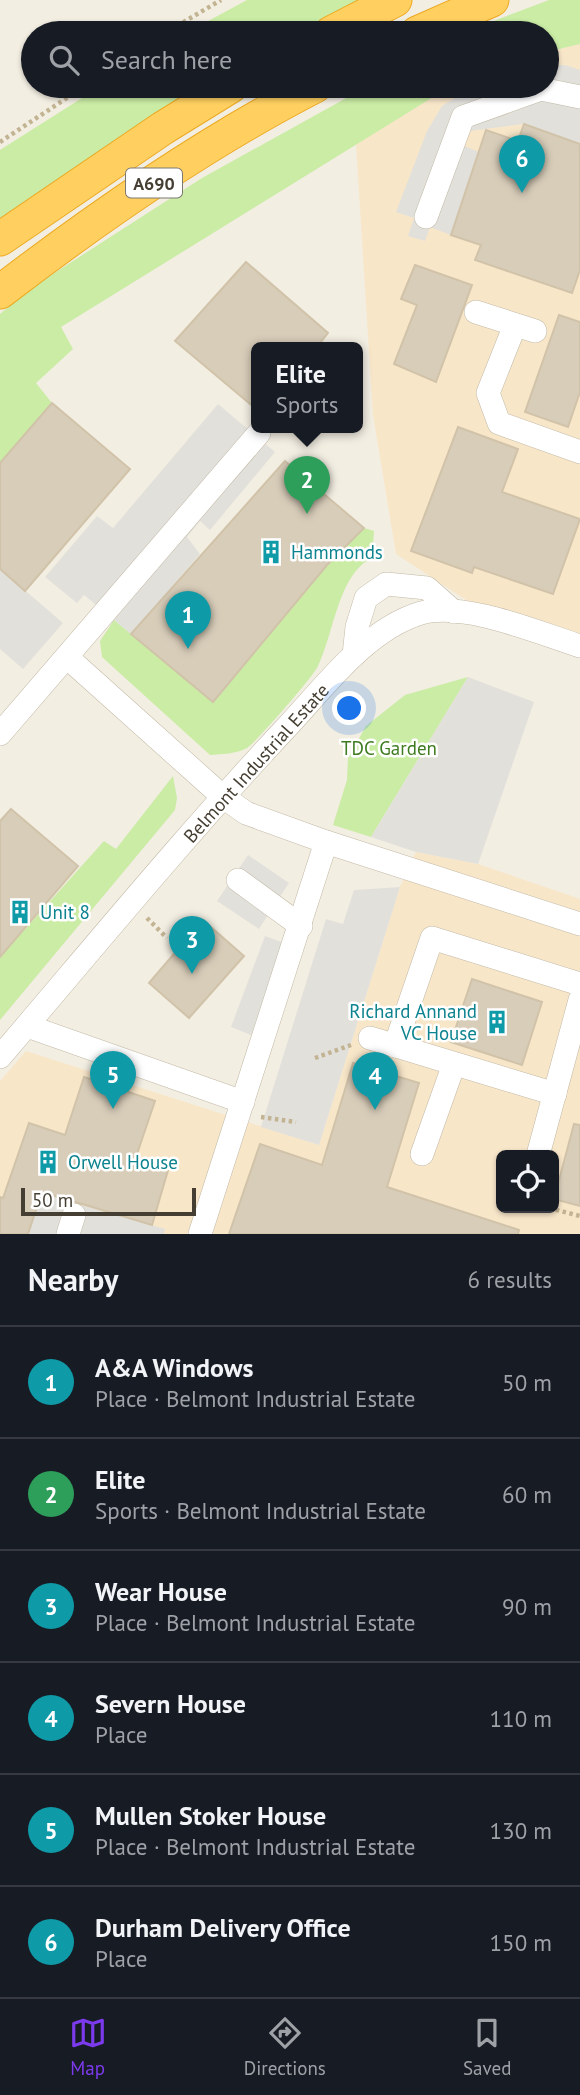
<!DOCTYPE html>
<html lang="en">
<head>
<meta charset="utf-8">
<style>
  body { margin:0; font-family:"PT Sans",sans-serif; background:#242831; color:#f1f3f6 }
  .controls { position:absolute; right:21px; bottom:21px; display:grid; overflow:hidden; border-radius:10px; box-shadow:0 2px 5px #0004 }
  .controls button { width:63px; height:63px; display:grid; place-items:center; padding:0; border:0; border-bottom:2px solid #363941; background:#171b24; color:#f1f3f6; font:35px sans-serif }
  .scale { position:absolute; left:21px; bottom:18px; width:175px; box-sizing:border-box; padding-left:7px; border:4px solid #453e32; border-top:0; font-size:19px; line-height:24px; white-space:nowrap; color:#453e32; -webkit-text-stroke:5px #fff; paint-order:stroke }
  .you { position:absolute; left:350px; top:709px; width:24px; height:24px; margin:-18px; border:5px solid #fff; border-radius:50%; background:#1a73e8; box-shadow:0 0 0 10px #1a73e833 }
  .badge { display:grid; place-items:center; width:46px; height:46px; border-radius:50%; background:#7c3aed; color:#fff; font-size:23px; font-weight:700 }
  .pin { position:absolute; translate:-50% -58px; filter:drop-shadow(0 2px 4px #0008) }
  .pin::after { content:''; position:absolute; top:37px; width:24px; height:21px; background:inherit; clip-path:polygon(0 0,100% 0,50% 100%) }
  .popup { position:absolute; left:251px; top:342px; width:112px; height:91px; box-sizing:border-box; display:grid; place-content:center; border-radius:10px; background:#171b24; filter:drop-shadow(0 2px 5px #0005); font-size:23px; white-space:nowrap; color:#9ea1a6 }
  .popup b { font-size:26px; color:#f1f3f6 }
  .popup::after { content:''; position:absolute; left:50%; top:100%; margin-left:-14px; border:14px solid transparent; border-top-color:#171b24 }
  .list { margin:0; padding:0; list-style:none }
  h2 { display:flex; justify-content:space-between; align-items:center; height:91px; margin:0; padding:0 28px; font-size:30px }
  h2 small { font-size:23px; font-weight:400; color:#9ea1a6 }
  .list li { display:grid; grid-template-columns:46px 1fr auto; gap:21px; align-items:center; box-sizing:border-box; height:112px; padding:0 28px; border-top:2px solid #363941 }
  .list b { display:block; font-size:26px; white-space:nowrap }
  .list p { margin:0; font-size:23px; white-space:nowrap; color:#9ea1a6 }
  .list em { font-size:23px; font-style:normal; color:#9ea1a6 }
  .icon { flex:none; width:38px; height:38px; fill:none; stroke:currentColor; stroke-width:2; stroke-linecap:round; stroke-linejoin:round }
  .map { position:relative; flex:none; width:580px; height:1234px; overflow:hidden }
  .search { position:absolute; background:#171b24; box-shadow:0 2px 5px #0004; left:21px; right:21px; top:21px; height:77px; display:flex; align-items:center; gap:18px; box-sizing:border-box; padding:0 24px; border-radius:38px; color:#9ea1a6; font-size:26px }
  .sheet { height:763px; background:#171b24 }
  nav { display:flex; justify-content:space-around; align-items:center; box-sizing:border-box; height:98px; border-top:2px solid #363941; background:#171b24; font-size:19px; color:#9ea1a6 }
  nav a { display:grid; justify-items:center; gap:4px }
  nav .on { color:#7c3aed }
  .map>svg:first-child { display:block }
  .commercial { fill:#f8e6c9; fill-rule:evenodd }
  .green { fill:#caeca5 }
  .parking { fill:#e2e0db }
  .building { fill:#d8cdb9; stroke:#d1c3a9; stroke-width:2 }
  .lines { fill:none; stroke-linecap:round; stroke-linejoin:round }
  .minor-casing { stroke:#c2b9a6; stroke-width:24 }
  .highway-casing { stroke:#eca922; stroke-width:35 }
  .path { stroke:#c2b393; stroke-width:4.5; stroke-dasharray:3.5 3.5; stroke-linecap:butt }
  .minor { stroke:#fff; stroke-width:23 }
  .highway { stroke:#ffd060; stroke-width:33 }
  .labels { text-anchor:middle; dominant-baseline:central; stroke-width:5; stroke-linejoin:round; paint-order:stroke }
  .shield { fill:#fff; stroke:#7d7870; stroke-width:2 }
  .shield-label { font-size:18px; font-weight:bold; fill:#453e32 }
  .culture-label { font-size:19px; fill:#0d838f; stroke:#fff; text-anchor:start }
  .park-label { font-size:19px; fill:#3f7b20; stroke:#fff }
  .street-label { font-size:19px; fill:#453e32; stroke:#fff }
</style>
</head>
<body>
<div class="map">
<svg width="580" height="1234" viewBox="0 0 580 1234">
  <rect width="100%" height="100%" fill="#f3eee2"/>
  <g class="commercial">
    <path d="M 580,44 L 580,646 L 498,621 L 396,554 L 373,415 L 356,144 L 451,86 L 547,86 L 547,52 Z"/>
    <path d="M 416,852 L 478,864 L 580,899 L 580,1234 L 0,1234 L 0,1081 L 26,1051 L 319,1145 L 400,887 ZM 501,1155 L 554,1155 L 554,1208 L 501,1208 Z"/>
  </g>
  <g class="green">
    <path d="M 247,0 L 365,0 L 300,33 L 186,33 Z"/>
    <path d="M 549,0 L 580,0 L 580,44 L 547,52 L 547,33 L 462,33 Z"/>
    <path d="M 101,86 L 199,86 L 0,218 L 0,150 Z"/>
    <path d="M 368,86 L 451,86 L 61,327 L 73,349 L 36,383 L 52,403 L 0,463 L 0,314 L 28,290 L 202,178 Z"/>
    <path d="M 364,528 L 374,531 L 372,558 C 338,574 334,634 318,666 C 313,677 257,741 247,748 C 236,754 222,754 210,755 L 102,657 L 100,641 L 114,620 L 214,702 L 327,565 Z"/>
    <path d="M 468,677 L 371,837 L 333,825 L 347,780 L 348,758 L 366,726 L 405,695 Z"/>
    <path d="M 173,776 L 177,798 L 175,810 L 0,1020 L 0,957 L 104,841 L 116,849 Z"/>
  </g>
  <g class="parking">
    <path d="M 547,65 L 565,65 L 580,70 L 580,144 L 524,124 L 470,131 L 462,145 L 479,152 L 451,235 L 430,227 L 425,241 L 408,236 L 414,218 L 396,212 L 427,131 L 442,106 L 461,94 L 485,86 L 547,86 Z"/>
    <path d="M 218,404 L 275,452 L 210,530 L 200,521 L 187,537 L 200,554 L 131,634 L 84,595 L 77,603 L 45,577 L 97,516 L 113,528 Z"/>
    <path d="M 0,569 L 63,623 L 23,669 L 0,649 Z"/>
    <path d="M 468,677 L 534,702 L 478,864 L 416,852 L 371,837 Z"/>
    <path d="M 248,855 L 289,883 L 259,929 L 217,901 Z"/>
    <path d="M 400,887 L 319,1145 L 261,1127 L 326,919 L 343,924 L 354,890 Z"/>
    <path d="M 265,936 L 284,943 L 251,1035 L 231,1027 Z"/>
    <path d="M 42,1192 L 67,1201 L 165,1229 L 164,1234 L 28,1234 Z"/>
  </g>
  <g class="building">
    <path d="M 524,124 L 580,144 L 580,270 L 572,293 L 475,260 L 481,245 L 451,235 L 486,130 L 518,141 Z"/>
    <path d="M 246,262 L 328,333 L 316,348 L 256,348 L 256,409 L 175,341 Z"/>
    <path d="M 415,265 L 472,285 L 436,382 L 394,364 L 417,305 L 401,299 Z"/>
    <path d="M 559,315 L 580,322 L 580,392 L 568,427 L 525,412 Z"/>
    <path d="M 52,403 L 130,469 L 25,591 L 0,569 L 0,463 Z"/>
    <path d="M 458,427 L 518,449 L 502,492 L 580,519 L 553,594 L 474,567 L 472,573 L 411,551 Z"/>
    <path d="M 285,461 L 364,528 L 327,565 L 213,702 L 131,634 Z"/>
    <path d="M 11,809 L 78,866 L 0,957 L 0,821 Z"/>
    <path d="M 203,920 L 244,956 L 189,1018 L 149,983 Z"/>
    <path d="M 472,979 L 542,1002 L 522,1065 L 451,1042 Z"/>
    <path d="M 353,1063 L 419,1083 L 387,1187 L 519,1230 L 518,1234 L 229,1234 L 260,1144 L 322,1165 Z"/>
    <path d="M 84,1077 L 155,1101 L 136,1157 L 169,1167 L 152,1225 L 42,1192 L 28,1234 L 0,1234 L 0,1197 L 3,1198 L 29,1123 L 65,1135 Z"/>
    <path d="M 574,1124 L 580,1125 L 580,1206 L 554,1199 Z"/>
  </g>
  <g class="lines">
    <g class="minor-casing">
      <g id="minor">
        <path d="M 426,217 L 463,117 L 541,89 L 580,97"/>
        <path d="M 476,312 L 535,331"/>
        <path d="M 515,325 L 488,393 L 499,423 L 580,452"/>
        <path d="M 354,655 L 357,627 L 366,598 L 386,584 L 427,588 L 454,612"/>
        <path d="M 68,658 L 222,796 L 246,813 L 326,842"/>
        <path d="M 0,734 L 259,433"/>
        <path d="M 238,880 L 301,926"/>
        <path d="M 27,1026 L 243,1102"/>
        <path d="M 370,1038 L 555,1094"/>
        <path d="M 395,1046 L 432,938 L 580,984"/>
        <path d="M 0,1057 C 94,947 186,835 285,729 C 324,688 365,630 421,613 C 463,601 539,633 580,646"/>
        <path d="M 422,1154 L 454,1064"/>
        <path d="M 538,1155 L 580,1000"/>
        <path d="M 68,1234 L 74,1215"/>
        <path d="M 200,1234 L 326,842 L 580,924"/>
      </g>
    </g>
    <g class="highway-casing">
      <g id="highway">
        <path d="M 331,33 L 395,0"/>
        <path d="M 417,33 L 492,0"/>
        <path d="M 0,239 L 163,128 L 231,86"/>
        <path d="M 0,292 C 99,216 204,143 315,86"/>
      </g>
    </g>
    <g class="path">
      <path d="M 165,33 L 221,0"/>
      <path d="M 0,142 L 85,86"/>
      <path d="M 147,918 L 167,938"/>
      <path d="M 315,1058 L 351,1045"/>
      <path d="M 261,1117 L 296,1122"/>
      <path d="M 549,1208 L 580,1216"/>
    </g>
    <use href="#minor" class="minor"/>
    <use href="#highway" class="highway"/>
  </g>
  <defs>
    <g id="building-bare" transform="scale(1.89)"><path d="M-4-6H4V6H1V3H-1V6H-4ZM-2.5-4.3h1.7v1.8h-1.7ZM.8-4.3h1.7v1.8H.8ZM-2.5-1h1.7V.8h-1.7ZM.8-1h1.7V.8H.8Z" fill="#0f9aa8" stroke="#fff" stroke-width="2.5" paint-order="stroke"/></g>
  </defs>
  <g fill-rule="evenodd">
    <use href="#building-bare" x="271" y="552"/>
    <use href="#building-bare" x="20" y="912"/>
    <use href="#building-bare" x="497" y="1022"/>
    <use href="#building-bare" x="48" y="1162"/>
  </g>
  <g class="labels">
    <rect class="shield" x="126" y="168.5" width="56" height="29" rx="5"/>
    <g class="shield-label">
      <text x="154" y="183">A690</text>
    </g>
    <g class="culture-label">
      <text x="291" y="552">Hammonds</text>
      <text x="40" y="912">Unit 8</text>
      <text x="477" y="1011" text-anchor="end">Richard Annand<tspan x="477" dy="22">VC House</tspan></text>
      <text x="68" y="1162">Orwell House</text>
    </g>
    <g class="park-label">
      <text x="389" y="748">TDC Garden</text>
    </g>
    <g class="street-label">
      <text transform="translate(256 763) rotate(-48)">Belmont Industrial Estate</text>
    </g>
  </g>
</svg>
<div class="controls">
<button><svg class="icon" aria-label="locate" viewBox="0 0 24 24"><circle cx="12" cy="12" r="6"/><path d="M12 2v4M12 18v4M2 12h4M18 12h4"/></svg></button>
</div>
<div class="scale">50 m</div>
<div class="you"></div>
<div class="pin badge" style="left:188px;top:649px;background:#0f9aa8">1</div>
<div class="pin badge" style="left:307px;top:514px;background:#2e9e5b">2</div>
<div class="popup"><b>Elite</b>Sports</div>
<div class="pin badge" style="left:192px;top:974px;background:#0f9aa8">3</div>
<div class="pin badge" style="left:375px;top:1110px;background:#0f9aa8">4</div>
<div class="pin badge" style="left:113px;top:1109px;background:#0f9aa8">5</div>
<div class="pin badge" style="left:522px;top:193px;background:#0f9aa8">6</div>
<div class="search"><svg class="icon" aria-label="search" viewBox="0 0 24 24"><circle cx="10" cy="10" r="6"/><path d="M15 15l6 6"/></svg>Search here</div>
</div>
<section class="sheet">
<h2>Nearby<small>6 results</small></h2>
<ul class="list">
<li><span class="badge" style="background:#0f9aa8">1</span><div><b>A&amp;A Windows</b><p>Place · Belmont Industrial Estate</p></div><em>50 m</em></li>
<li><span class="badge" style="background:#2e9e5b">2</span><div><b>Elite</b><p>Sports · Belmont Industrial Estate</p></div><em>60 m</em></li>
<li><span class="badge" style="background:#0f9aa8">3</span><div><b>Wear House</b><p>Place · Belmont Industrial Estate</p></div><em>90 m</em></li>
<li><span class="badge" style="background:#0f9aa8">4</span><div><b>Severn House</b><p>Place</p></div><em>110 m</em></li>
<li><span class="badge" style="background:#0f9aa8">5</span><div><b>Mullen Stoker House</b><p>Place · Belmont Industrial Estate</p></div><em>130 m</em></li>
<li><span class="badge" style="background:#0f9aa8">6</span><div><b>Durham Delivery Office</b><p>Place</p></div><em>150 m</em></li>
</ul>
</section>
<nav>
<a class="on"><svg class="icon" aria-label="map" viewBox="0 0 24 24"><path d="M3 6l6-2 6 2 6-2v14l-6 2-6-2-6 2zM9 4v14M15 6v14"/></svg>Map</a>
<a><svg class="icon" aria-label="directions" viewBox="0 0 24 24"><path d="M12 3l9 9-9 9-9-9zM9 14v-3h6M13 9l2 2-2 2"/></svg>Directions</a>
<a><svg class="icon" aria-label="saved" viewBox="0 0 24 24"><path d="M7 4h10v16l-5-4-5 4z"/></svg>Saved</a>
</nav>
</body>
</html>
